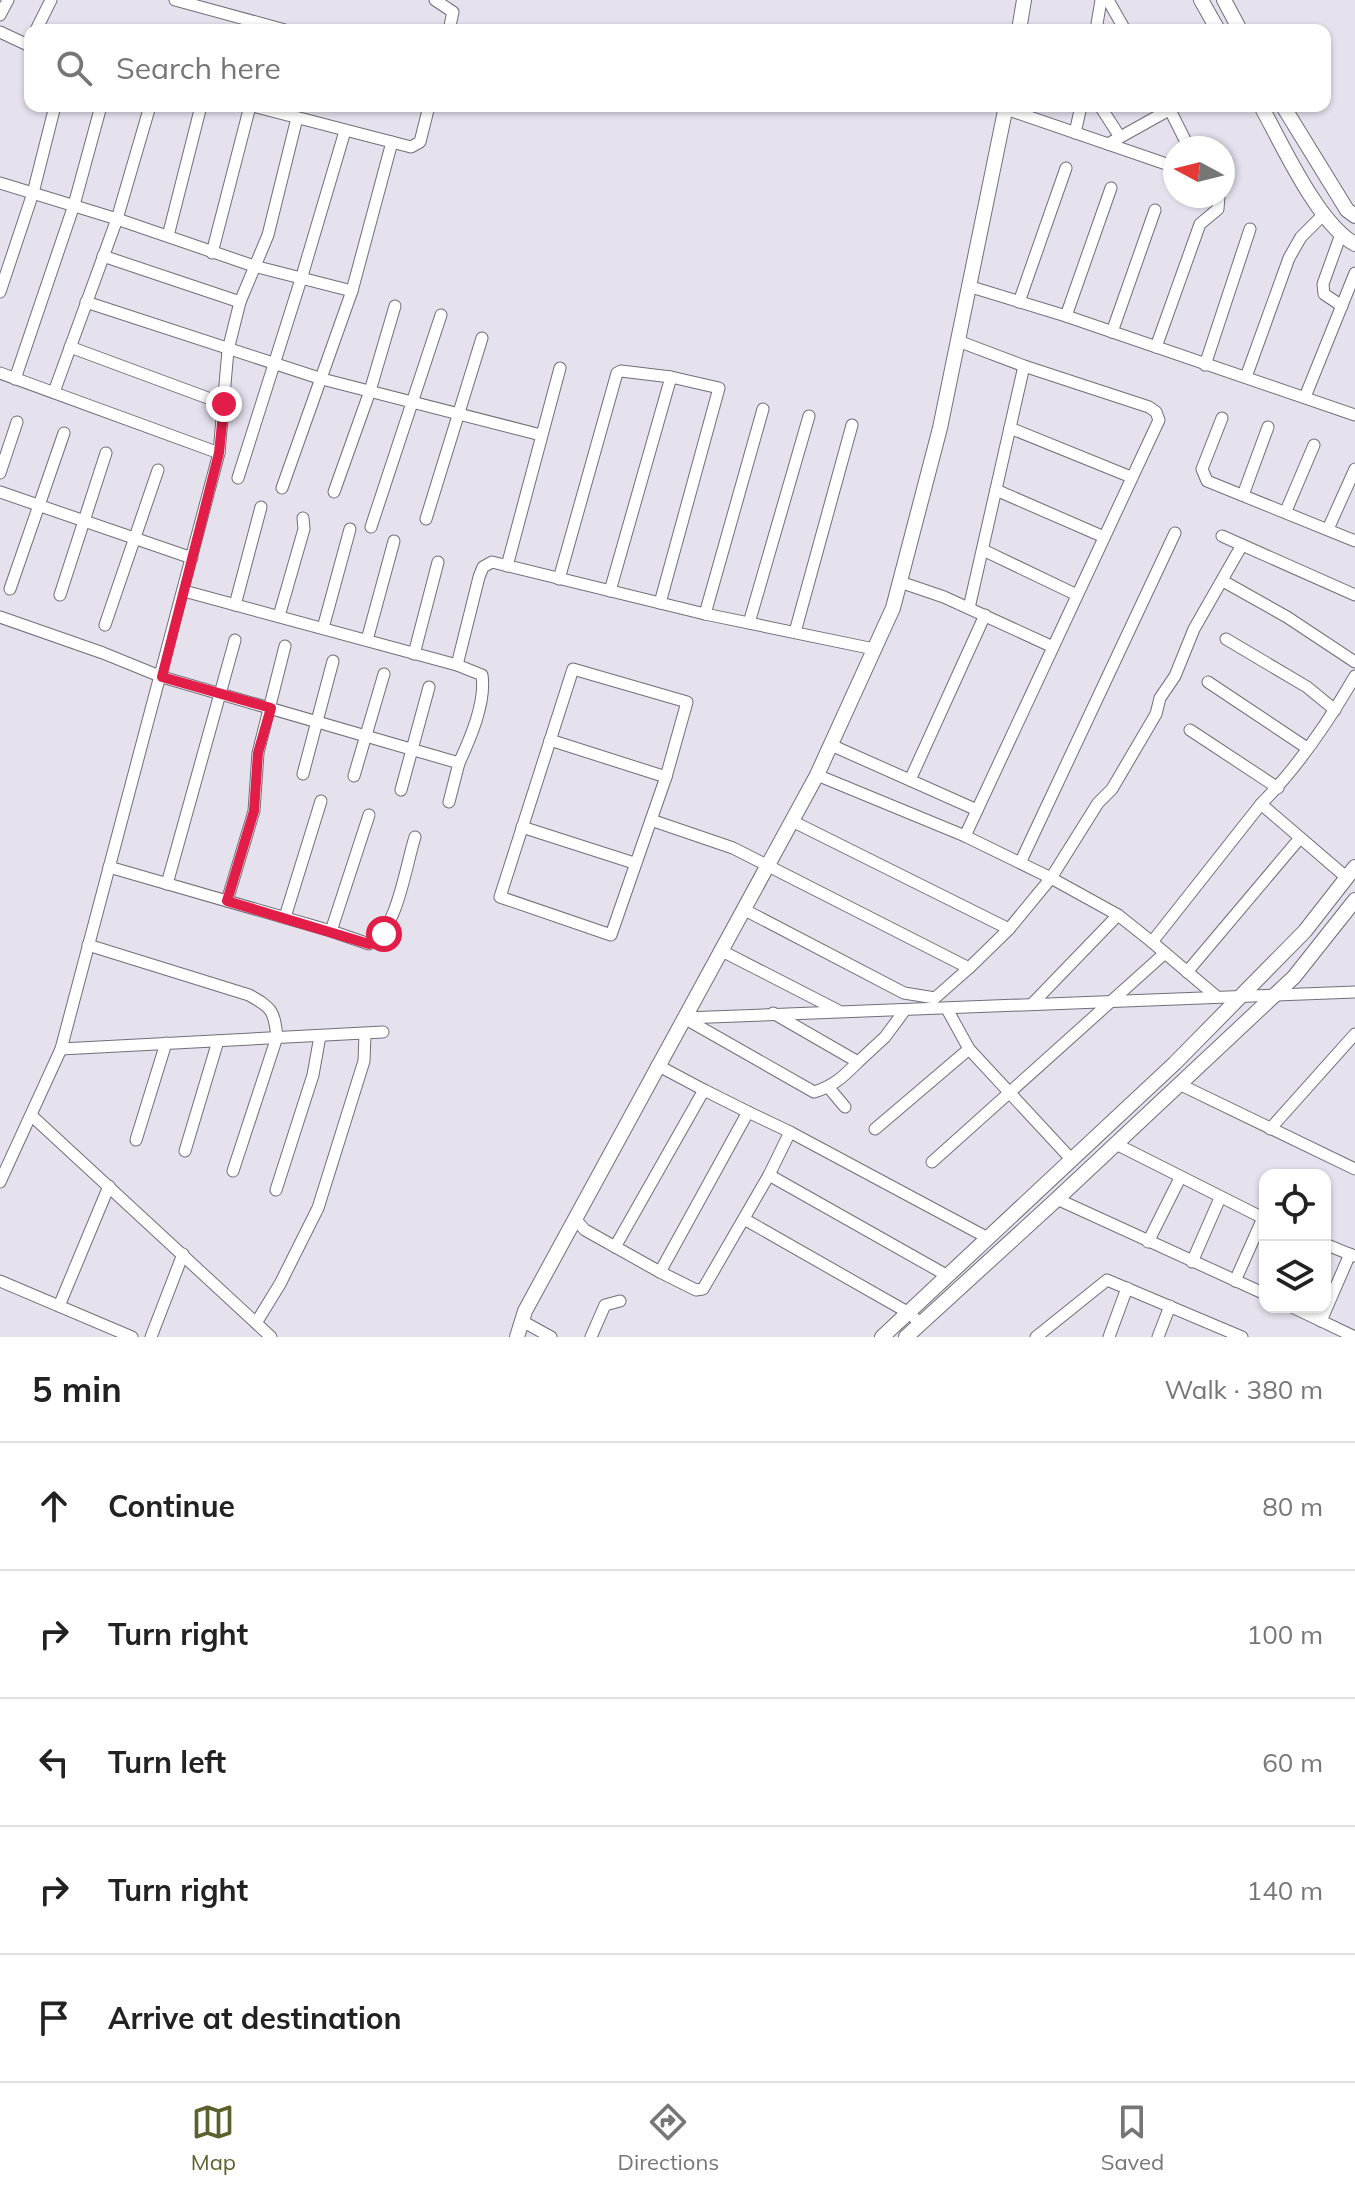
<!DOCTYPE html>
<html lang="en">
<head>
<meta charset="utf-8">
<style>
  body { margin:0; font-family:Mulish,sans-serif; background:#f2f2f2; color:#222 }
  .controls { position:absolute; right:24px; bottom:24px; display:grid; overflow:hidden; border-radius:16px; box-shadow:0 2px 6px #0004 }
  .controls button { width:72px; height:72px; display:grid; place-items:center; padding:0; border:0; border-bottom:2px solid #e0e0e0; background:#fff; color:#222; font:40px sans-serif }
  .compass { position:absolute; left:1163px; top:136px; width:72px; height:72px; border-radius:50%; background:#fff; box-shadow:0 2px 6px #0004; rotate:277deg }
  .stop { position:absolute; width:24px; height:24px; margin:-18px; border:6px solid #e11d48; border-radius:50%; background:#fff }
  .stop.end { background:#e11d48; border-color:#fff; box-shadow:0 2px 8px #0008 }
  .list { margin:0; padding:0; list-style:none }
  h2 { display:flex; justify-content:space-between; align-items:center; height:104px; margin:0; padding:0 32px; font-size:34px }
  h2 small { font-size:26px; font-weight:400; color:#767676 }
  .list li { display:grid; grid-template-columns:52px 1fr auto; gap:24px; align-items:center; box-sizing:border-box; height:128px; padding:0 32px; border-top:2px solid #e0e0e0 }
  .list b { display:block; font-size:30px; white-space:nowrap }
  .list em { font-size:26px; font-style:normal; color:#767676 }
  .icon { flex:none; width:44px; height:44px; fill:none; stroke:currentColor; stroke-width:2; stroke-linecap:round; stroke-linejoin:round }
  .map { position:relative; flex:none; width:1355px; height:1337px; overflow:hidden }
  .search { position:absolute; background:#fff; box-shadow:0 2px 6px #0004; left:24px; right:24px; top:24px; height:88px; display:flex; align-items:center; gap:20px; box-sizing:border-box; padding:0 28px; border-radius:16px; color:#767676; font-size:30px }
  .sheet { height:744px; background:#fff }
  nav { display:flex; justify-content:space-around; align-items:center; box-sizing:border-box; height:112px; border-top:2px solid #e0e0e0; background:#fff; font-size:22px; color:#767676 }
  nav a { display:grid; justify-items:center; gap:4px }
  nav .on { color:#5d602d }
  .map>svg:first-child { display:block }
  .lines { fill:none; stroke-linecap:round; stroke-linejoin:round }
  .minor-casing { stroke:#716e79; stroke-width:13 }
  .tertiary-casing { stroke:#716e79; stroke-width:16 }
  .minor { stroke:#fff; stroke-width:11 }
  .tertiary { stroke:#fff; stroke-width:14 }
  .route { stroke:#e11d48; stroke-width:10 }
</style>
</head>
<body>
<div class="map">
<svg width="1355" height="1337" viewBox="0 0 1355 1337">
  <rect width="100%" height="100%" fill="#e5e2ee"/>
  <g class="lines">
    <g class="minor-casing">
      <g id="minor">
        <path d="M 175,0 L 285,30"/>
        <path d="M 435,0 L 453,12 L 449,30"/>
        <path d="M 1108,0 L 1125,30"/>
        <path d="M 0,15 L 8,0"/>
        <path d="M 36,30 L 51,0"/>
        <path d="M 1096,30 L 1101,0"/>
        <path d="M 0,32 L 30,46"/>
        <path d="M 253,106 L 411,147 L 420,142 L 429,106"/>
        <path d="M 1100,106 L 1120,137"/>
        <path d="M 1168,106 L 1189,148"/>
        <path d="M 1006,109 L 1175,167"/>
        <path d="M 1075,133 L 1081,106"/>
        <path d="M 1108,144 L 1176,106"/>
        <path d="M 0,183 L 117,219 L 254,266 L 352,291"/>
        <path d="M 1341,234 L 1323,284 L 1324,294 L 1342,306"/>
        <path d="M 168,236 L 201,106"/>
        <path d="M 212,253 L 250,106"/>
        <path d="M 103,256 L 240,302"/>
        <path d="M 968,286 L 1066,316 L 1355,415"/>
        <path d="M 0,292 L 33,193 L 55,106"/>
        <path d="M 86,302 L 322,379 L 541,435"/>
        <path d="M 1019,302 L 1066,168"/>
        <path d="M 1066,316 L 1111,188"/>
        <path d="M 1112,332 L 1155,210"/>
        <path d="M 958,341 L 1024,366 L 1149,407 L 1156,412 L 1159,420 L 965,836"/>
        <path d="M 70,347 L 224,404"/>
        <path d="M 1156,347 L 1200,224 L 1218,209 L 1219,196"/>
        <path d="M 1205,365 L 1250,229"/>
        <path d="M 0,373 L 219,453"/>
        <path d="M 1246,377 L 1289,258 L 1301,237 L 1323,215"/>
        <path d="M 15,379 L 74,205 L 101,106"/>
        <path d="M 54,392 L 117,219 L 150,106"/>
        <path d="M 1305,397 L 1355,273"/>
        <path d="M 763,409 L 705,614 L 874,649"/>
        <path d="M 1222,418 L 1202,469 L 1207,481 L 1355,541"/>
        <path d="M 1010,428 L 1131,477"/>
        <path d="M 0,473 L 17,422"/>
        <path d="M 238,478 L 302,276 L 345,131"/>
        <path d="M 282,488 L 352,291 L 392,142"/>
        <path d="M 996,490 L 1104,537"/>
        <path d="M 0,492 L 192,558"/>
        <path d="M 334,492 L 370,391 L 395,306"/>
        <path d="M 1243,495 L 1268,427"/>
        <path d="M 1286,511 L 1314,445"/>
        <path d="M 426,519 L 482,338"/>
        <path d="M 371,527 L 441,315"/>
        <path d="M 1328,529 L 1355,469"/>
        <path d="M 1222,536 L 1355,595"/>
        <path d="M 983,550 L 1077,595"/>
        <path d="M 507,566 L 560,368"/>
        <path d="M 559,579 L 617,373 L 621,371 L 671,377 L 719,388 L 660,603"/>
        <path d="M 1223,581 L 1287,617 L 1355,662"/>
        <path d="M 900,582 L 944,597 L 1053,647"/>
        <path d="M 10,589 L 64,433"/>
        <path d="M 610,591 L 671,377"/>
        <path d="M 60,595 L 106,453"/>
        <path d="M 235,605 L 261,507"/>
        <path d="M 969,608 L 1024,366"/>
        <path d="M 279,616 L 304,529 L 303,518"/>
        <path d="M 0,617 L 103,653 L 162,677 L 459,763 C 471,737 486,702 482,675 L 457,665 L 184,591"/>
        <path d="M 749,623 L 809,416"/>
        <path d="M 105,625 L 158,470"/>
        <path d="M 323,628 L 350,529"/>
        <path d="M 795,632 L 852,425"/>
        <path d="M 1226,639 L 1307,687 L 1335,710"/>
        <path d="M 367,640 L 394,541"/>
        <path d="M 414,654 L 438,562"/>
        <path d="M 457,665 L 479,577 L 483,567 L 492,562 L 705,614"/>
        <path d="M 1208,682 L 1307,748"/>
        <path d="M 1190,730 L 1278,788"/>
        <path d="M 550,740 L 666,777"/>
        <path d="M 831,745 L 977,810"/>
        <path d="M 303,774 L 333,661"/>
        <path d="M 354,776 L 384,674"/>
        <path d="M 910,780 L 985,615"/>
        <path d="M 401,790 L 429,687"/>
        <path d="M 449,802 L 459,763"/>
        <path d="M 1261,804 C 1298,767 1329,721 1355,676"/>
        <path d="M 651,820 L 611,935 L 500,897 L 573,669 L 687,702 L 666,777 L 651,820 L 733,848 L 969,968 L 1009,929 L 1051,878 L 965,836 L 817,775"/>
        <path d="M 792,821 L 1009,929"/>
        <path d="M 522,827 L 634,863"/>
        <path d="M 1021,861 L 1175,533"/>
        <path d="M 109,867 L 331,931 L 369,944 C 397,933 406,864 415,837"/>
        <path d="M 167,884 L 235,640"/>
        <path d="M 227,901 L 254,811 L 258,753 L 285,646"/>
        <path d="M 743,909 L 904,993 L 935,998 L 969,968"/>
        <path d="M 1118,915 L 1051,878 L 1098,803 L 1112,789 L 1156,714 L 1160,698 L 1175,676 L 1194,629 L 1242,545"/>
        <path d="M 285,917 L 321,801"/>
        <path d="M 331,931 L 369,815"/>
        <path d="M 88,945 L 249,995 C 272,1008 274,1010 277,1037 L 233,1171"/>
        <path d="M 720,950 L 837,1010"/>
        <path d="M 1187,972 L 1300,838"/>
        <path d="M 1217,997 L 1152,942 L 1261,804 L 1346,877"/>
        <path d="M 1033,1003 L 1118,915 L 1152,942"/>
        <path d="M 947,1009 L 969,1049 L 1072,1160"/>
        <path d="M 773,1013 L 858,1062 L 885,1037 L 905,1010"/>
        <path d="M 684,1018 L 1355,992"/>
        <path d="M 684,1018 L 814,1092 C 834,1086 844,1076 858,1062"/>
        <path d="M 61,1049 L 383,1032"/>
        <path d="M 1181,1085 L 1355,1169"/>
        <path d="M 829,1088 L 845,1107"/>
        <path d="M 748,1112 L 790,1132 L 988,1238"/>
        <path d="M 32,1116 L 256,1323 L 280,1284 L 318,1208 L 364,1061 L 365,1034"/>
        <path d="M 875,1129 L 969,1049"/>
        <path d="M 1270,1129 L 1355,1034"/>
        <path d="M 136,1140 L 166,1043"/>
        <path d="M 1116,1144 L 1265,1219"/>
        <path d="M 185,1151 L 218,1041"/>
        <path d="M 932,1162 L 1165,953"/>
        <path d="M 769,1175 L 948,1276"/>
        <path d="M 0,1182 L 61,1049 L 219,453 L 228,350 L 240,302 L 268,235 L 297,118"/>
        <path d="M 276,1190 L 313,1075 L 320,1036"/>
        <path d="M 1057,1199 L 1265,1294"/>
        <path d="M 575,1219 L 585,1230 L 660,1272 L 748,1112 L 704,1090"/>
        <path d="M 744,1219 L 909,1313 L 921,1324"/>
        <path d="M 1148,1242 L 1180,1178"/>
        <path d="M 1325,1244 L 1354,1256"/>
        <path d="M 615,1247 L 704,1090 L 657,1065"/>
        <path d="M 1192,1262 L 1220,1198"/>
        <path d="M 660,1272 L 696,1290 L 703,1289 L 769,1175 L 790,1132"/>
        <path d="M 0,1281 L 132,1337"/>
        <path d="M 1235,1281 L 1263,1218"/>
        <path d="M 59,1306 L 109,1186"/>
        <path d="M 1292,1307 L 1355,1337"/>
        <path d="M 522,1321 L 551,1337"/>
        <path d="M 1321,1321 L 1350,1254"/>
        <path d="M 256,1323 L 271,1337"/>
        <path d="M 151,1337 L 183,1254"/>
        <path d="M 591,1337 L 605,1305 L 620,1301"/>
        <path d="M 1036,1337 L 1107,1280 L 1242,1337"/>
        <path d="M 1109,1337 L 1127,1288"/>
        <path d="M 1158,1337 L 1170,1306"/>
      </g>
    </g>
    <g class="tertiary-casing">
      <g id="tertiary">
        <path d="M 1201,0 L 1218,30"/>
        <path d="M 1224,0 L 1240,30"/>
        <path d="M 1019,30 L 1024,0"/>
        <path d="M 1261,106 C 1282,144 1318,224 1355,244"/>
        <path d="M 1283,106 L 1347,210 L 1355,216"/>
        <path d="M 517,1337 L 525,1311 L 817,775 L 893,608 L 940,428 L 1006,106"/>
        <path d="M 882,1337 L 1175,1063 L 1305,931 L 1355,867"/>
        <path d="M 906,1337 L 1057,1199 L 1294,977 L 1355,900"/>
      </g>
    </g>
    <use href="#minor" class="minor"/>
    <use href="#tertiary" class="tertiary"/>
  </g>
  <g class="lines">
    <path class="route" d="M 224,404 L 219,453 L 162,677 L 271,708 L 258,753 L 254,811 L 227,901 L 369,944 L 378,941 L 384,934"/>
  </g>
</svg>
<div class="controls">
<button><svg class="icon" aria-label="locate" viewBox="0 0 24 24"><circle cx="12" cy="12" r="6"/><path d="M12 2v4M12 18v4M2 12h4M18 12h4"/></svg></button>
<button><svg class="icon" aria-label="layers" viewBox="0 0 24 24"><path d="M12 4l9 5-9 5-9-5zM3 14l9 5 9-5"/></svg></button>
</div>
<svg class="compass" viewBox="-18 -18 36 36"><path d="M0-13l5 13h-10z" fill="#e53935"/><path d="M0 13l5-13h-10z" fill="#767676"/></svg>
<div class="stop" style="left:384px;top:934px"></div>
<div class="stop end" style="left:224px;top:404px"></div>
<div class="search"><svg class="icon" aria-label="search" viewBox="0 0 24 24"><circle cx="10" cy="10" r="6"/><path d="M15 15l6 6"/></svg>Search here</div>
</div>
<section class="sheet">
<h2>5 min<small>Walk · 380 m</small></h2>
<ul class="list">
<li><svg class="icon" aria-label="ahead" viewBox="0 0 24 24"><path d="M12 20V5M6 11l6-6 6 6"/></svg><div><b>Continue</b></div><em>80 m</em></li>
<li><svg class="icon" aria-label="right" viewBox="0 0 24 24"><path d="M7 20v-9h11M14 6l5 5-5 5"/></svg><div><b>Turn right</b></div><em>100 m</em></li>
<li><svg class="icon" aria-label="left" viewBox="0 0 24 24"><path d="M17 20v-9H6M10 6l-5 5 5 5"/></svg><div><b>Turn left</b></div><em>60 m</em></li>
<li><svg class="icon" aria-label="right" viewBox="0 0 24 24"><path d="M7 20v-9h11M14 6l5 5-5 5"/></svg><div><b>Turn right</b></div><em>140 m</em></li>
<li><svg class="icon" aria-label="arrive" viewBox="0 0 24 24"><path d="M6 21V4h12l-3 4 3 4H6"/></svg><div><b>Arrive at destination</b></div></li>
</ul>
</section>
<nav>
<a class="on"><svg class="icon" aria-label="map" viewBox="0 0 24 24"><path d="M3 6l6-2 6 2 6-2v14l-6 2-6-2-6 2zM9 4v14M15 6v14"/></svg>Map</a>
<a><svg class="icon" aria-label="directions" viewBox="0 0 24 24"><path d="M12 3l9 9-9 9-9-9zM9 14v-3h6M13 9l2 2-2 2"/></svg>Directions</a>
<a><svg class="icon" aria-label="saved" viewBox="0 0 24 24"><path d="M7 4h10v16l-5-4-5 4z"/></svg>Saved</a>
</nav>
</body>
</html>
